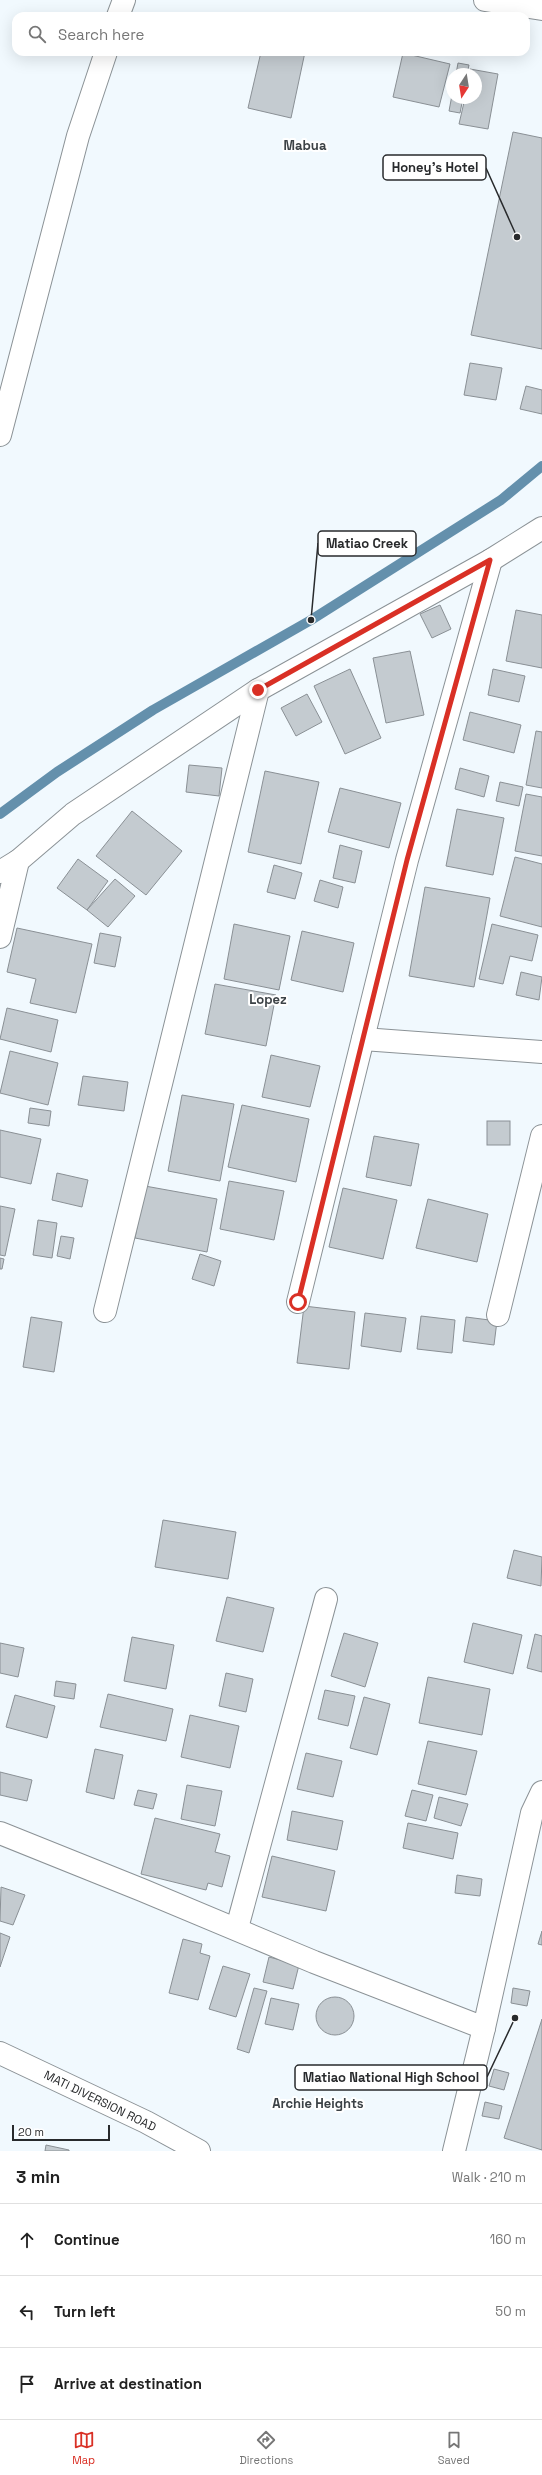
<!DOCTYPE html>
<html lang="en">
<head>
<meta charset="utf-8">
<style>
  body { margin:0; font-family:"Space Grotesk",sans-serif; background:#f2f2f2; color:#222 }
  .compass { position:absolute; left:446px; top:68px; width:36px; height:36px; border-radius:50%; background:#fff; box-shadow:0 4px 16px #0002; rotate:192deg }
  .scale { position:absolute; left:12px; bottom:10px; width:98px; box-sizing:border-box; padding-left:4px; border:2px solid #282a2c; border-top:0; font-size:11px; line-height:14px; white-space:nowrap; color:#282a2c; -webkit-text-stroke:3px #fff; paint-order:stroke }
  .stop { position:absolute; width:12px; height:12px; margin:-9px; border:3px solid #d93025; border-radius:50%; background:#fff }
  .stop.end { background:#d93025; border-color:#fff; box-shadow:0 1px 4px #0008 }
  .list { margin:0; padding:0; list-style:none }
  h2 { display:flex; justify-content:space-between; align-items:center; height:52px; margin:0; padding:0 16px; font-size:17px }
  h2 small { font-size:13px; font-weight:400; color:#767676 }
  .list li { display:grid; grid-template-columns:26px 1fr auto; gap:12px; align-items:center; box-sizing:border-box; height:72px; padding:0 16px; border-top:1px solid #e0e0e0 }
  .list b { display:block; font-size:15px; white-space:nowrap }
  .list em { font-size:13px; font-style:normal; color:#767676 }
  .icon { flex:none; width:22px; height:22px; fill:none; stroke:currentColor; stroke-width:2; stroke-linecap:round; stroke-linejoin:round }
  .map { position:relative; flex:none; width:542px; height:2151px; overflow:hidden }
  .search { position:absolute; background:#fff; box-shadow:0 4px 16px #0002; left:12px; right:12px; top:12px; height:44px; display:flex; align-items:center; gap:10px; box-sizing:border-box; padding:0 14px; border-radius:12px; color:#767676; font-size:15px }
  .sheet { height:268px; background:#fff }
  nav { display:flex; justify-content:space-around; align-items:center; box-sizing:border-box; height:56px; border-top:1px solid #e0e0e0; background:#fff; font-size:11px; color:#767676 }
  nav a { display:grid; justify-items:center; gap:2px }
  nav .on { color:#d93025 }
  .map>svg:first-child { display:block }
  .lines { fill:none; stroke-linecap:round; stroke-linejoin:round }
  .stream { stroke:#6490ac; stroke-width:10 }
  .building { fill:#c4cbd0; stroke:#8a9095 }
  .minor-casing { stroke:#8b9296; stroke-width:24 }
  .major-casing { stroke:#8b9296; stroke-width:24 }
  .highway-casing { stroke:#8b9296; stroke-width:24 }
  .minor { stroke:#fff; stroke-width:22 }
  .major { stroke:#fff; stroke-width:22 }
  .highway { stroke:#fff; stroke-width:22 }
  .route { stroke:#d93025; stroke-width:5 }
  .labels { text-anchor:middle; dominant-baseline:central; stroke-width:4; stroke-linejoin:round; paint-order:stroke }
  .street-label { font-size:12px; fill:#282a2c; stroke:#fff }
  .neighbourhood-label { font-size:13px; font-weight:bold; fill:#3c4246; stroke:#fff }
  .leader { fill:none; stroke:#282a2c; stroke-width:1.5 }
  .callout-dot { fill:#282a2c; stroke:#fff; stroke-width:1.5 }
  .callout { fill:#fff; stroke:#282a2c; stroke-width:1.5 }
  .callout-label { font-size:13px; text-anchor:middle; font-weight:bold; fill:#282a2c }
</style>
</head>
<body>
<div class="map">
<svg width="542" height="2151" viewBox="0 0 542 2151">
  <rect width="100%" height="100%" fill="#f1f9fe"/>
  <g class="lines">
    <path class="stream" d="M 0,814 L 57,772 L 153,710 L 311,620 L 501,500 L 542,466"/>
  </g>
  <g class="building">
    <path d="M 261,52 L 305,52 L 291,118 L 248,108 Z"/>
    <path d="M 403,53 L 450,64 L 439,107 L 393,97 Z"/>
    <path d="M 458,63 L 469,65 L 467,74 L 456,74 Z"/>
    <path d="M 470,69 L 498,74 L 488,129 L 459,124 L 465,98 L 476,98 L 476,74 L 469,74 Z"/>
    <path d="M 452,95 L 452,98 L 463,98 L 460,113 L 449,111 Z"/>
    <path d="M 513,132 L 542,138 L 542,349 L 471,335 Z"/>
    <path d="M 470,363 L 502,368 L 496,400 L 464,395 Z"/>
    <path d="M 526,386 L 542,390 L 542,414 L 520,409 Z"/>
    <path d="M 440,605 L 451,629 L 432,638 L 420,614 Z"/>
    <path d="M 516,610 L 542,615 L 542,668 L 506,661 Z"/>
    <path d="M 410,651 L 424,715 L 386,723 L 373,658 Z"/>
    <path d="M 350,669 L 381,738 L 345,754 L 314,686 Z"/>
    <path d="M 493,669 L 525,676 L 519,702 L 488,695 Z"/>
    <path d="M 307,694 L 322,722 L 296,736 L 281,708 Z"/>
    <path d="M 470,712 L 521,725 L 514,753 L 463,740 Z"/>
    <path d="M 536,731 L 542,732 L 542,788 L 526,785 Z"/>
    <path d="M 189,765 L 222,768 L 219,796 L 186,792 Z"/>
    <path d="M 460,768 L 489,776 L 484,797 L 455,789 Z"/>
    <path d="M 265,771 L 319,782 L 301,864 L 248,852 Z"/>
    <path d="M 500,782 L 523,787 L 519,806 L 496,801 Z"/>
    <path d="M 340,788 L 401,803 L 389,848 L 328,832 Z"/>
    <path d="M 526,794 L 542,797 L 542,856 L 515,851 Z"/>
    <path d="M 457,809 L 504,818 L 493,875 L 446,866 Z"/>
    <path d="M 132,811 L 182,851 L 146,895 L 96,856 Z"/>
    <path d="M 340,845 L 362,851 L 355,883 L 333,878 Z"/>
    <path d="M 515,857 L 542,864 L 542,927 L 500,916 Z"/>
    <path d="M 78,859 L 108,881 L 87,910 L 57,888 Z"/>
    <path d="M 274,865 L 302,873 L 295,899 L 267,892 Z"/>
    <path d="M 115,879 L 135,896 L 108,927 L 87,910 Z"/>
    <path d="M 320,880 L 343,887 L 338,908 L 314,901 Z"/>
    <path d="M 425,887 L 490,898 L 474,987 L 409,976 Z"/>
    <path d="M 234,924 L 290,936 L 279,990 L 224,979 Z"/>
    <path d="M 492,924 L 538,935 L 532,961 L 510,956 L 503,984 L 479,979 Z"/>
    <path d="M 17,928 L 92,944 L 76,1013 L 30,1003 L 36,979 L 7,972 Z"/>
    <path d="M 302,931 L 354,943 L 343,992 L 291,980 Z"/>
    <path d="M 100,933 L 121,937 L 115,967 L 94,963 Z"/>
    <path d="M 521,972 L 542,977 L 539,1000 L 516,995 Z"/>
    <path d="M 215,984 L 276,995 L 266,1046 L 205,1034 Z"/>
    <path d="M 7,1008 L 58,1020 L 51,1052 L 0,1039 Z"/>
    <path d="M 10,1051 L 58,1063 L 48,1105 L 0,1093 Z"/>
    <path d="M 271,1055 L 320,1066 L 310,1107 L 262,1097 Z"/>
    <path d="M 83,1076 L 128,1082 L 124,1111 L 78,1105 Z"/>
    <path d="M 182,1095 L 234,1104 L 220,1181 L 168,1171 Z"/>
    <path d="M 242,1105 L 309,1119 L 296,1182 L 228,1167 Z"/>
    <path d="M 30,1108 L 51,1111 L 49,1126 L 28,1123 Z"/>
    <rect x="487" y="1121" width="23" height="24"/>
    <path d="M 0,1130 L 41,1139 L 31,1184 L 0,1177 Z"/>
    <path d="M 374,1136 L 419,1144 L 411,1186 L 366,1177 Z"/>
    <path d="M 57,1173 L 88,1180 L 82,1207 L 52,1200 Z"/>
    <path d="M 229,1181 L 284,1191 L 274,1240 L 220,1229 Z"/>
    <path d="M 145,1186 L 217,1199 L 207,1252 L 135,1238 Z"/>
    <path d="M 343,1188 L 397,1200 L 383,1259 L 329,1247 Z"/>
    <path d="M 428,1199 L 488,1214 L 477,1262 L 416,1248 Z"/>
    <path d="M 0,1206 L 15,1209 L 5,1256 L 0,1255 Z"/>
    <path d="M 38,1220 L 57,1223 L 52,1258 L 33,1255 Z"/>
    <path d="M 61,1236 L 74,1238 L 70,1259 L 57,1256 Z"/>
    <path d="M 200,1254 L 221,1261 L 214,1286 L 192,1279 Z"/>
    <path d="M 0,1258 L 4,1259 L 2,1269 L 0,1269 Z"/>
    <path d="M 304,1306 L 355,1312 L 349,1369 L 297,1363 Z"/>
    <path d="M 365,1313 L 406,1318 L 401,1352 L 361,1346 Z"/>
    <path d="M 421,1316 L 455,1320 L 452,1353 L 417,1349 Z"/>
    <path d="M 31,1317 L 62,1322 L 54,1372 L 23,1367 Z"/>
    <path d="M 466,1317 L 497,1321 L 494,1345 L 463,1341 Z"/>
    <path d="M 163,1520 L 236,1532 L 228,1579 L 155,1567 Z"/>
    <path d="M 514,1550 L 542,1557 L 541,1586 L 507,1578 Z"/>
    <path d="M 227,1597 L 274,1608 L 263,1652 L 216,1641 Z"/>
    <path d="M 473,1623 L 522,1635 L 513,1674 L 464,1662 Z"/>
    <path d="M 344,1633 L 378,1643 L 365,1687 L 331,1676 Z"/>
    <path d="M 535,1634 L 542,1636 L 542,1672 L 527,1668 Z"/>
    <path d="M 132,1637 L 174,1645 L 166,1689 L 124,1681 Z"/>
    <path d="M 0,1643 L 24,1648 L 18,1677 L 0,1673 Z"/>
    <path d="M 226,1673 L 253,1679 L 246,1712 L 219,1706 Z"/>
    <path d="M 428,1677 L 490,1689 L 482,1735 L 419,1723 Z"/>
    <path d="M 56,1681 L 76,1684 L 74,1699 L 54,1696 Z"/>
    <path d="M 325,1690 L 355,1696 L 348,1726 L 318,1719 Z"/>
    <path d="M 108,1694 L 173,1709 L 166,1741 L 100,1727 Z"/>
    <path d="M 15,1695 L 55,1706 L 47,1738 L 6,1727 Z"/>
    <path d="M 364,1697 L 390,1704 L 377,1755 L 350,1748 Z"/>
    <path d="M 190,1715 L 239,1726 L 230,1768 L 181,1757 Z"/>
    <path d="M 428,1741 L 477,1751 L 466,1795 L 418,1784 Z"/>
    <path d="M 95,1749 L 123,1755 L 114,1799 L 86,1792 Z"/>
    <path d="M 306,1753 L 342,1761 L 333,1797 L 297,1789 Z"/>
    <path d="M 0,1772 L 32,1780 L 27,1801 L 0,1795 Z"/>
    <path d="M 187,1785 L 222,1791 L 215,1826 L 181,1819 Z"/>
    <path d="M 138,1790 L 157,1794 L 153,1809 L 134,1805 Z"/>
    <path d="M 412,1790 L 433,1795 L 426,1821 L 405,1816 Z"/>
    <path d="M 439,1797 L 468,1804 L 461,1826 L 434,1818 Z"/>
    <path d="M 292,1811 L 343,1821 L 337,1850 L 287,1840 Z"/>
    <path d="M 155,1818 L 220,1834 L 215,1852 L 230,1856 L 222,1887 L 208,1883 L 206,1890 L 141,1874 Z"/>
    <path d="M 408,1823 L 458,1833 L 453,1859 L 403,1848 Z"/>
    <path d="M 272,1856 L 335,1871 L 326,1911 L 262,1897 Z"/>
    <path d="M 457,1875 L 482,1879 L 480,1896 L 455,1893 Z"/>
    <path d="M 1,1887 L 25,1895 L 13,1925 L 0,1921 Z"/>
    <path d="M 542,1931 L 542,1945 L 538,1944 Z"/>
    <path d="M 0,1933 L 10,1937 L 0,1967 Z"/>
    <path d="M 183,1939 L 202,1944 L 200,1953 L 210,1956 L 198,2000 L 169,1993 Z"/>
    <path d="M 269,1957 L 299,1965 L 293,1989 L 263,1982 Z"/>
    <path d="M 223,1966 L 250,1974 L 236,2017 L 209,2009 Z"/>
    <path d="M 254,1988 L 267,1991 L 249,2053 L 237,2049 Z"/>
    <path d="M 513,1988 L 530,1991 L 527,2006 L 511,2003 Z"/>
    <circle cx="335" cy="2016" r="19"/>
    <path d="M 271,1998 L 299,2004 L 293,2030 L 265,2024 Z"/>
    <path d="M 542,2019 L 542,2150 L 504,2138 Z"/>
    <path d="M 494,2069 L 509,2073 L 504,2090 L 489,2086 Z"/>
    <path d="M 485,2102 L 502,2106 L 499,2119 L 482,2116 Z"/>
    <path d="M 46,2145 L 69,2150 L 69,2151 L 45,2151 Z"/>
  </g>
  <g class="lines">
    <g class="minor-casing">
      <g id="minor">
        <path d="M 118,16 L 124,0"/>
        <path d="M 0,435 L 78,136 L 106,52"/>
        <path d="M 0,872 L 18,861 L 73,814 L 258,690 L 491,560 L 542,528"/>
        <path d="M 0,937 L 18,861"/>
        <path d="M 363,1039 L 542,1052"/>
        <path d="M 298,1302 L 407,860 L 491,560"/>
        <path d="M 105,1311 L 258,690"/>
        <path d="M 498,1315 L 542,1136"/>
        <path d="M 0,1833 L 142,1890 L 314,1962 L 484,2028"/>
        <path d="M 237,1928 L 326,1599"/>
        <path d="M 454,2151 L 484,2028 L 532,1813 L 542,1792"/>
      </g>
    </g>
    <g class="major-casing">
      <path id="major" d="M 485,0 L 542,9"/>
    </g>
    <g class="highway-casing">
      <path id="highway" d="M 0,2053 L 146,2122 L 199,2151"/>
    </g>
    <use href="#minor" class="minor"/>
    <use href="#major" class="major"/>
    <use href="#highway" class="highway"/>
  </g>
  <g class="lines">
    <path class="route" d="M 258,690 L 490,560 L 407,860 L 298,1302"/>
  </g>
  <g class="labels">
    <g class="street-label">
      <text transform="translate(100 2101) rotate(26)">MATI DIVERSION ROAD</text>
    </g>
    <g class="neighbourhood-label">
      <text x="305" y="145">Mabua</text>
      <text x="268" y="999">Lopez</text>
      <text x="318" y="2103">Archie Heights</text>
    </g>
  </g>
  <path class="leader" d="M517 237L486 168M311 620L318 543M515 2018L487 2077"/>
  <g class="callout-dot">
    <circle cx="517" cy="237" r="4"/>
    <circle cx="311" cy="620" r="4"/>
    <circle cx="515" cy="2018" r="4"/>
  </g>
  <g class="callout">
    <rect x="383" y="155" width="103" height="25" rx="4"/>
    <rect x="318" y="531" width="98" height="25" rx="4"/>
    <rect x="295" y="2065" width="192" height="25" rx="4"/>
  </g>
  <g class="callout-label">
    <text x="435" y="172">Honey's Hotel</text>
    <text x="367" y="548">Matiao Creek</text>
    <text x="391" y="2082">Matiao National High School</text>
  </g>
</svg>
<svg class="compass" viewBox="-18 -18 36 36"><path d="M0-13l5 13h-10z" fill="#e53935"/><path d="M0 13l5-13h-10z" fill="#767676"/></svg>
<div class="scale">20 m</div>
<div class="stop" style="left:298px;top:1302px"></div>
<div class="stop end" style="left:258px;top:690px"></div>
<div class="search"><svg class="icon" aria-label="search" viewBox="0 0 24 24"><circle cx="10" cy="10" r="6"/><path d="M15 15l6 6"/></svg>Search here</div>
</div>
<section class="sheet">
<h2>3 min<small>Walk · 210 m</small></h2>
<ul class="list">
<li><svg class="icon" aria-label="ahead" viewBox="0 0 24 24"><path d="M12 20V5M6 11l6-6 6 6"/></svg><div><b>Continue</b></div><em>160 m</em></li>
<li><svg class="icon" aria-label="left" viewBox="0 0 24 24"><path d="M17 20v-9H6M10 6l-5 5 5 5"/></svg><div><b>Turn left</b></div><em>50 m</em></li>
<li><svg class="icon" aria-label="arrive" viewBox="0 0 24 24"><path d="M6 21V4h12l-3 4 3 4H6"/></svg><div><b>Arrive at destination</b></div></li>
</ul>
</section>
<nav>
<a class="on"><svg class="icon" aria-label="map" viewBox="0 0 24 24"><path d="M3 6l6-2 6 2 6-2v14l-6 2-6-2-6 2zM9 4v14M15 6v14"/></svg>Map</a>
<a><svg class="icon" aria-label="directions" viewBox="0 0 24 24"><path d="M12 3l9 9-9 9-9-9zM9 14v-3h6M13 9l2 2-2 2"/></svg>Directions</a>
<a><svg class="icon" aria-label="saved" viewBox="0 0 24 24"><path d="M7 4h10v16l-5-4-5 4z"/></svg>Saved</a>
</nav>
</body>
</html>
